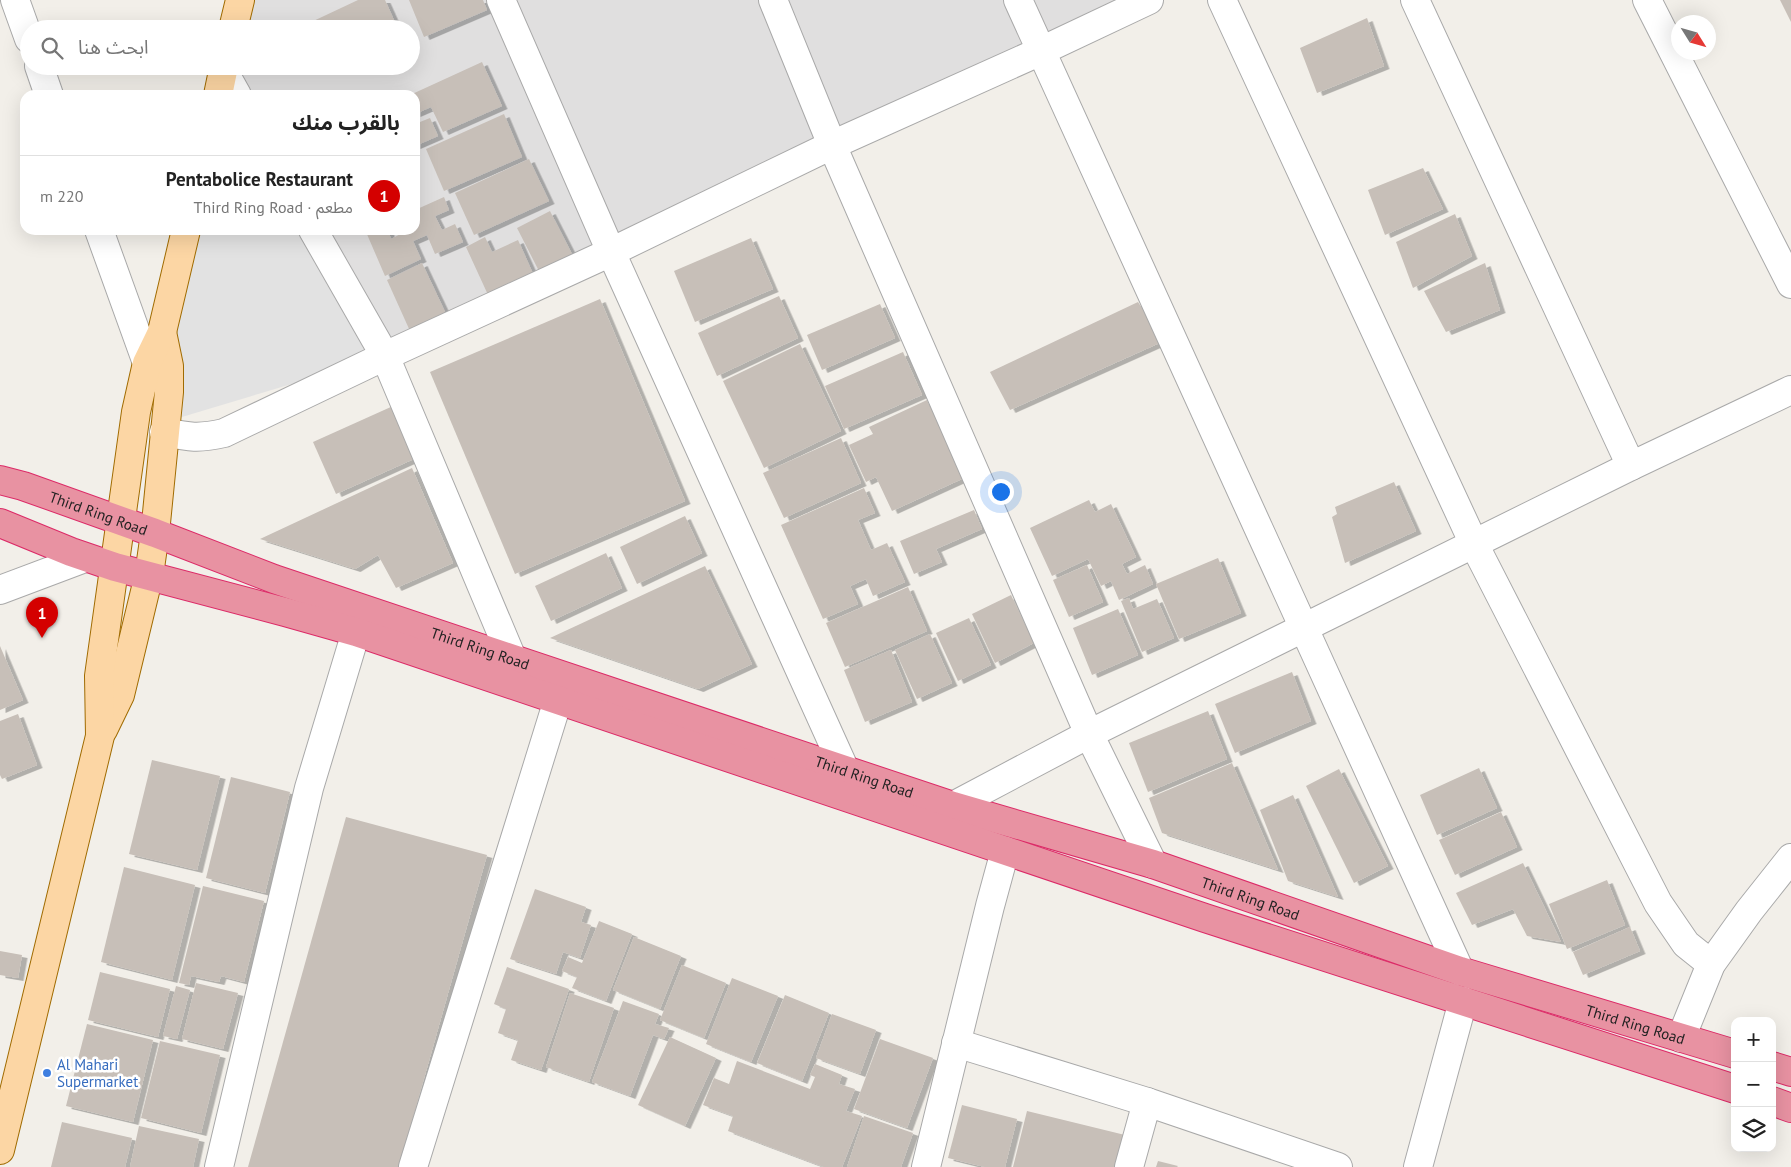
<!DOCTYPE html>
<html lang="ar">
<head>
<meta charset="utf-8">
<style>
  body { margin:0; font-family:"PT Sans","Noto Sans Arabic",sans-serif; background:#f2f2f2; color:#222; direction:rtl }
  .controls { position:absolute; right:15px; bottom:15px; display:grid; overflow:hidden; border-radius:10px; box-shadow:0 5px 20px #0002 }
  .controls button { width:45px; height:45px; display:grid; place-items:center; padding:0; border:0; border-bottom:1px solid #e0e0e0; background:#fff; color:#222; font:25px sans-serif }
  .compass { position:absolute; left:1671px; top:15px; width:45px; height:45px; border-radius:50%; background:#fff; box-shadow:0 5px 20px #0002; rotate:127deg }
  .you { position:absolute; left:1000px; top:491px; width:18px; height:18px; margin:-12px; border:4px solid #fff; border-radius:50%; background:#1a73e8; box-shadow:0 0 0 8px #1a73e833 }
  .badge { display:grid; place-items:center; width:32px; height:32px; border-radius:50%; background:#d40000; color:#fff; font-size:16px; font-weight:700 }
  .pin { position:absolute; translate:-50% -41px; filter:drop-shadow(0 1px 2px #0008) }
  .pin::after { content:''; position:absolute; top:26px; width:18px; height:15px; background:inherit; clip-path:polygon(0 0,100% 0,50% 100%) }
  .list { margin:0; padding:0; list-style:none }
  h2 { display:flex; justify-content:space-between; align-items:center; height:65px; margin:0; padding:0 20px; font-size:21px }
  h2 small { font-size:16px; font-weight:400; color:#767676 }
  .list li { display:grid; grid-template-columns:32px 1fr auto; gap:15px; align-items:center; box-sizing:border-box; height:80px; padding:0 20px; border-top:1px solid #e0e0e0 }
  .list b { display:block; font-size:19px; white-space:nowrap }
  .list p { margin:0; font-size:16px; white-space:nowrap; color:#767676 }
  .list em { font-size:16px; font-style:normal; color:#767676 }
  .icon { flex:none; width:28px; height:28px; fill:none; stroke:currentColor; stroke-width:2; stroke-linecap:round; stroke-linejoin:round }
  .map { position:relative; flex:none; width:1791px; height:1167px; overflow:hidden; direction:ltr }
  .search { position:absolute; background:#fff; box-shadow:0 5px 20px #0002; left:20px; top:20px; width:400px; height:55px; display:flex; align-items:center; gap:12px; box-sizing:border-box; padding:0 18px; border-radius:28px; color:#767676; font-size:19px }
  .panel { position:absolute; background:#fff; box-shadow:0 5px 20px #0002; left:20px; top:90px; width:400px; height:145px; border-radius:15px; direction:rtl }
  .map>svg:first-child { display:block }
  .residential { fill:#e0dfdf }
  .parking { fill:#e2e2e2 }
  .building { fill:#c7bfb8; filter:url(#shadow) }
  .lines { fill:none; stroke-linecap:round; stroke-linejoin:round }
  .minor-casing { stroke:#a9a9a9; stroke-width:30 }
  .major-casing { stroke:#a06b00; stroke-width:30 }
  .highway-casing { stroke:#dc2a67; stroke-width:30 }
  .minor { stroke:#fff; stroke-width:28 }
  .major { stroke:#fcd6a4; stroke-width:28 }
  .highway { stroke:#e892a2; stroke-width:28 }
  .shop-dot { fill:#3f7fe0; stroke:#fff; stroke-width:2 }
  .labels { text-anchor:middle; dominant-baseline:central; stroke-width:5; stroke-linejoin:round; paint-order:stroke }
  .street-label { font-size:15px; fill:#222; stroke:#fff }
  .shop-label { font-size:15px; fill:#366cbe; stroke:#fff; text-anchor:start }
</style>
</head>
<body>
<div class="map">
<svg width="1791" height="1167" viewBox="0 0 1791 1167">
  <defs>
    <filter id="shadow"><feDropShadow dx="5.5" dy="3" stdDeviation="0" flood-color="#0004"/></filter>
  </defs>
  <rect width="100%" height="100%" fill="#f2efe9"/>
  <path class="residential" d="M 246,0 L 1149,0 L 385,356 L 189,230 L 415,230 L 415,95 L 222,95 L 229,66 L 411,66 L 411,29 L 239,29 Z"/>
  <path class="parking" d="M 189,230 L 314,230 L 385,356 L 162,423 Z"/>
  <g class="building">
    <path d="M 358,0 L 385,0 L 398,29 L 309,29 L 307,24 Z"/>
    <path d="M 409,0 L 483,0 L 487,10 L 424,37 Z"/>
    <path d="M 1780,0 L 1791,0 L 1791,22 Z"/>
    <path d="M 1367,18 L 1384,66 L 1317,93 L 1300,48 Z"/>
    <path d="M 482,62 L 502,106 L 443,132 L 431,107 L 415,114 L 415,95 L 410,95 Z"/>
    <path d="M 504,114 L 522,157 L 444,191 L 426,149 Z"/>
    <path d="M 430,118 L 438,136 L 415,146 L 415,124 Z"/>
    <path d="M 529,159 L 549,201 L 474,235 L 455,193 Z"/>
    <path d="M 1423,168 L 1443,209 L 1385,235 L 1368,190 Z"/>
    <path d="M 444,197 L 449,210 L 435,216 L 442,230 L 455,224 L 463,242 L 435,254 L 427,235 L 413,241 L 421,259 L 385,276 L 366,232 L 370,230 L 388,230 L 391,239 L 408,230 L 415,230 L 415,210 Z"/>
    <path d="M 550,211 L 574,258 L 541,275 L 517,228 Z"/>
    <path d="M 1455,214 L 1472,256 L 1413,288 L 1396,242 Z"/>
    <path d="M 485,237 L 492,252 L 518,240 L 534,276 L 489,297 L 466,247 Z"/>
    <path d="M 751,238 L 773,289 L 695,322 L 674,271 Z"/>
    <path d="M 422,263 L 446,314 L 410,331 L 387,280 Z"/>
    <path d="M 1485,263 L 1500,310 L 1446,332 L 1424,291 Z"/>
    <path d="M 779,296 L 798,338 L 717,376 L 698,333 Z"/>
    <path d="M 600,299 L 685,501 L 515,574 L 430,372 Z"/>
    <path d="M 1138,302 L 1164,341 L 1010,410 L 990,372 Z"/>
    <path d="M 880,304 L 895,338 L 822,370 L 807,335 Z"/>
    <path d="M 800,344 L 841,431 L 764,468 L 723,381 Z"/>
    <path d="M 903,352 L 922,395 L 844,429 L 825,386 Z"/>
    <path d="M 927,400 L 964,478 L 892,511 L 876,477 L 866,482 L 849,445 L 873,434 L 869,427 Z"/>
    <path d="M 393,406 L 416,458 L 336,494 L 313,442 Z"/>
    <path d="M 841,438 L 861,483 L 784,518 L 763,473 Z"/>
    <path d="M 412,468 L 453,563 L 396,588 L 378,555 L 355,569 L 260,539 Z"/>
    <path d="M 1394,482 L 1416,531 L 1345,563 L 1332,517 L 1337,514 L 1335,507 Z"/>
    <path d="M 864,488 L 875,513 L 858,520 L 871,550 L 887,543 L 905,582 L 873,596 L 866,579 L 850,586 L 858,604 L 823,619 L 781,525 Z"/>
    <path d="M 1089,500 L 1095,512 L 1111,504 L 1136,557 L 1122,564 L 1127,574 L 1145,565 L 1153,584 L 1119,600 L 1111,581 L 1101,586 L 1088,559 L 1052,576 L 1030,528 Z"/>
    <path d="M 974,510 L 982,529 L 936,549 L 942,562 L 914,574 L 900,541 Z"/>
    <path d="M 685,516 L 702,553 L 637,584 L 620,547 Z"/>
    <path d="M 606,553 L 622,588 L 551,621 L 535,586 Z"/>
    <path d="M 1218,558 L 1241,613 L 1179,639 L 1156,584 Z"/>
    <path d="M 1087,565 L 1103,602 L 1069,617 L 1053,580 Z"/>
    <path d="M 705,566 L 752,664 L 698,689 L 550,638 Z"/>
    <path d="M 908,587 L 927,631 L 845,667 L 826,623 Z"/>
    <path d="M 1011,595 L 1034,643 L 995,663 L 972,614 Z"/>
    <path d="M 1129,598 L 1133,609 L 1157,599 L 1174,638 L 1142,652 L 1121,601 Z"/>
    <path d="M 1118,609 L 1138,655 L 1092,675 L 1073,628 Z"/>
    <path d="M 969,618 L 991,665 L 958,681 L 936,633 Z"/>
    <path d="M 930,634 L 952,683 L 917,699 L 895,650 Z"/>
    <path d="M 0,646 L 23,700 L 0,710 Z"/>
    <path d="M 891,650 L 912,702 L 865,722 L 844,670 Z"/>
    <path d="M 1292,672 L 1311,721 L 1235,753 L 1215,704 Z"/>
    <path d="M 1208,711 L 1227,759 L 1148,792 L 1129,743 Z"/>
    <path d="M 18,714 L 37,765 L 2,779 L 0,775 L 0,721 Z"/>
    <path d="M 152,760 L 220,776 L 197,870 L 129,854 Z"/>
    <path d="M 1232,763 L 1278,870 L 1162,833 L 1149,798 Z"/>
    <path d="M 1479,768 L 1497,808 L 1437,835 L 1420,795 Z"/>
    <path d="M 1339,769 L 1388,866 L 1354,883 L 1306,786 Z"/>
    <path d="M 231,777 L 290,792 L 265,893 L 206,878 Z"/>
    <path d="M 1293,795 L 1338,897 L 1288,881 L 1260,810 Z"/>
    <path d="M 1501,812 L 1517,847 L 1455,875 L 1439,840 Z"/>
    <path d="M 346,817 L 487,855 L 399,1167 L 248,1167 Z"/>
    <path d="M 1523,863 L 1561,942 L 1527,936 L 1513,909 L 1472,925 L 1456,893 Z"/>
    <path d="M 124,867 L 195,885 L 172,980 L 101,962 Z"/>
    <path d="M 1607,880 L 1625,925 L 1567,949 L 1549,904 Z"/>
    <path d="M 203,886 L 264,901 L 244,982 L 221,976 L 219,982 L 191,976 L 189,985 L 179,983 Z"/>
    <path d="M 535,889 L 586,907 L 581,922 L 591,925 L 580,958 L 563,952 L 556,974 L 510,959 Z"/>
    <path d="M 599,921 L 632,934 L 606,1001 L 572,988 L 577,977 L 562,971 L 568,957 L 582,963 Z"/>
    <path d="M 1630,927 L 1640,951 L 1583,975 L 1573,952 Z"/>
    <path d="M 634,937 L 681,956 L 660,1009 L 613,990 Z"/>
    <path d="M 0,951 L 22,955 L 18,978 L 0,975 Z"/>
    <path d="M 682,965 L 726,983 L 704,1038 L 660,1020 Z"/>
    <path d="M 507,967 L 569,989 L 541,1070 L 511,1060 L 518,1040 L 498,1033 L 506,1009 L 494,1004 Z"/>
    <path d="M 100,972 L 170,989 L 158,1037 L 88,1020 Z"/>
    <path d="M 732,978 L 778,996 L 751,1062 L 706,1044 Z"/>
    <path d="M 196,983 L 238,993 L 223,1049 L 182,1039 Z"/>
    <path d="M 176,986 L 190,990 L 177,1039 L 163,1036 Z"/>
    <path d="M 570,993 L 614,1008 L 589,1082 L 546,1067 Z"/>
    <path d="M 785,995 L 829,1013 L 802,1081 L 757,1063 Z"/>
    <path d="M 623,1001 L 659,1014 L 655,1024 L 669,1028 L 664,1039 L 653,1035 L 630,1096 L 592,1082 Z"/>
    <path d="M 832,1014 L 876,1030 L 860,1074 L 816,1058 Z"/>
    <path d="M 87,1024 L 153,1040 L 133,1122 L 66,1106 Z"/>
    <path d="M 670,1037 L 716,1058 L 685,1126 L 638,1105 Z"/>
    <path d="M 880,1039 L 933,1058 L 907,1128 L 854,1109 Z"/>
    <path d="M 160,1041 L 220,1055 L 201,1133 L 141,1118 Z"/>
    <path d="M 737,1061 L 810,1089 L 815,1077 L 810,1075 L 815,1064 L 842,1075 L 839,1084 L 855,1089 L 846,1111 L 862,1116 L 842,1167 L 824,1167 L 728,1131 L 733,1116 L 703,1105 L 714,1078 L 729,1084 Z"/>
    <path d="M 962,1105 L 1017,1119 L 1005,1167 L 985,1167 L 948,1158 Z"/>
    <path d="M 1027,1111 L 1125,1135 L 1117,1167 L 1013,1167 Z"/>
    <path d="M 864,1116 L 913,1133 L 901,1167 L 847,1167 Z"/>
    <path d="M 62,1122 L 132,1138 L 125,1167 L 51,1167 Z"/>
    <path d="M 139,1126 L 199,1139 L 193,1167 L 130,1167 Z"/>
    <path d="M 1158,1161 L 1178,1166 L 1177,1167 L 1156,1167 Z"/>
  </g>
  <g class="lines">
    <g class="minor-casing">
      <g id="minor">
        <path d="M 15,0 L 29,39"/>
        <path d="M 501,0 L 611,252 L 845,770"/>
        <path d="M 773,0 L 832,145 L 1089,734 L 1153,864"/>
        <path d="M 1018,0 L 1460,971"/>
        <path d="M 1222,0 L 1474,544 L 1658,903 L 1686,944 L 1711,964"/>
        <path d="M 1415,0 L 1631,466"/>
        <path d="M 1647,0 L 1791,284"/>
        <path d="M 39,66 L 49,95"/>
        <path d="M 223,70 L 237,95"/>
        <path d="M 99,230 L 147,363"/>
        <path d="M 313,230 L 385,356 L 512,658"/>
        <path d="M 164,432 C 189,437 198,439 224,433 L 385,356 L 611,252 L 832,145 L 1041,51 L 1149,0"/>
        <path d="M 0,590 L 85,558"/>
        <path d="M 953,806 L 1089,734 L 1631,466 L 1791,390"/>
        <path d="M 1681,1038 L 1711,964 L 1749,911 L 1791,858"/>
        <path d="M 956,1043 L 1147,1102"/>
        <path d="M 219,1167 L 309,788 L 356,632"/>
        <path d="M 413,1167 L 558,700"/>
        <path d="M 926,1167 L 990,906 L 1005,851"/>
        <path d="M 1129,1167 L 1147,1102 L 1338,1167"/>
        <path d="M 1418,1167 L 1463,1001"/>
      </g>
    </g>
    <g class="major-casing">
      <g id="major">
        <path d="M 233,29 L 240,0"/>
        <path d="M 218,95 L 224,66"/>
        <path d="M 103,730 L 120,695 L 149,575 L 155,533 L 169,392 L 169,366 L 162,332"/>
        <path d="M 0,1150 L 100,736 L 99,676 L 136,412 L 147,363 L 162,332 L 186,230"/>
      </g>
    </g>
    <g class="highway-casing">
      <g id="highway">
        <path id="s1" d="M 0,480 L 23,486 L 155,533 L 274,579 L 845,770 L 953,806 L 1153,864 L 1460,971 L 1735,1054"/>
        <path d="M 0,523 L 71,552 L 115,567 L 285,612 L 356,632 L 1205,918 L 1735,1089"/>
        <path d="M 1772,1066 L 1791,1072"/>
        <path d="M 1772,1101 L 1791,1108"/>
      </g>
    </g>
    <use href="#minor" class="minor"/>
    <use href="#major" class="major"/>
    <use href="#highway" class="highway"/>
  </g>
  <circle class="shop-dot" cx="47" cy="1073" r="5"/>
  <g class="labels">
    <g class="street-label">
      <text stroke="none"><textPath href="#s1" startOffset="104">Third Ring Road</textPath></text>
      <text stroke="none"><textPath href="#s1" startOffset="509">Third Ring Road</textPath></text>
      <text stroke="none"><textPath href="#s1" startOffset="914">Third Ring Road</textPath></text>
      <text stroke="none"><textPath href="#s1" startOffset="1319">Third Ring Road</textPath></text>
      <text stroke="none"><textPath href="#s1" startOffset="1724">Third Ring Road</textPath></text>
    </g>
    <g class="shop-label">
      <text x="57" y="1064">Al Mahari<tspan x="57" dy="17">Supermarket</tspan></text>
    </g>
  </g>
</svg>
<div class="controls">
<button>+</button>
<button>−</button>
<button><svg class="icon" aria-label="layers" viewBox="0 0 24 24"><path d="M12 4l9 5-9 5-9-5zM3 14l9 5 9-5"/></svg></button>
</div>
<svg class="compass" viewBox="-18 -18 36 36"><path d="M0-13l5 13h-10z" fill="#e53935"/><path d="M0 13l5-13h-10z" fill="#767676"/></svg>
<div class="you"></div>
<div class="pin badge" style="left:42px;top:638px">1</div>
<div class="search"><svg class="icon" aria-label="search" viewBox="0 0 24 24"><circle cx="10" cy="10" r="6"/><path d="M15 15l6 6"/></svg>ابحث هنا</div>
<section class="panel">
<h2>بالقرب منك<small></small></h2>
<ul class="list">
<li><span class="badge">1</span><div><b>Pentabolice Restaurant</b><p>مطعم · Third Ring Road</p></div><em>220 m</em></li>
</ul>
</section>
</div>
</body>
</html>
